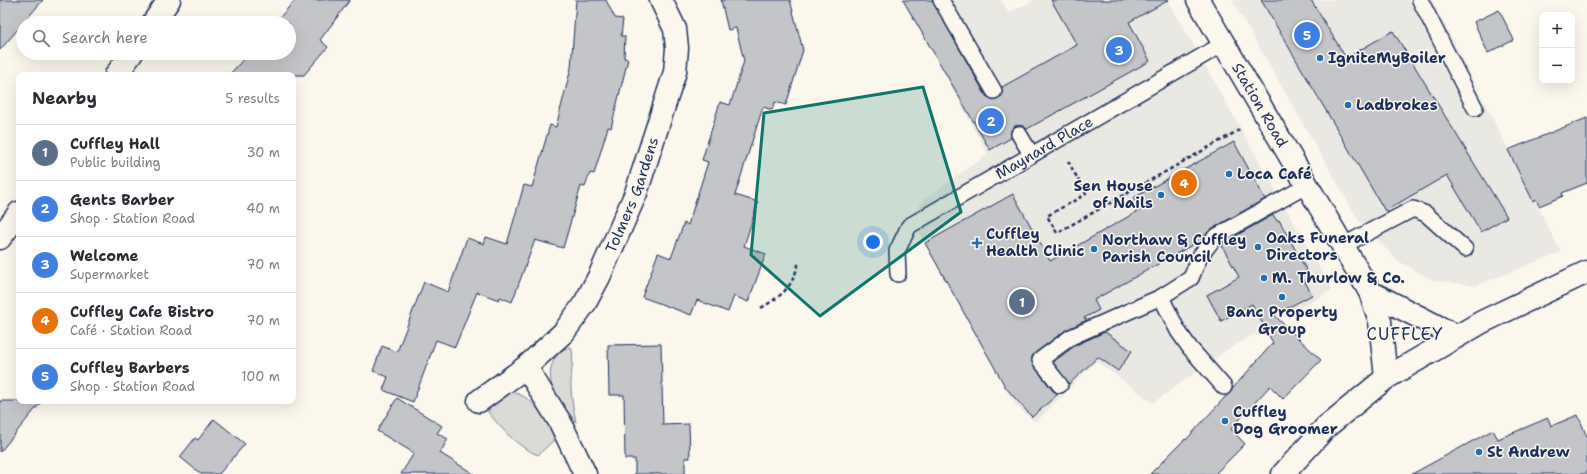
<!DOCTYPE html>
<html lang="en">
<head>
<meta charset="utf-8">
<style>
  body { margin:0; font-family:"Shantell Sans",sans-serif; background:#f7f7f7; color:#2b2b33 }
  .controls { position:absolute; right:12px; top:12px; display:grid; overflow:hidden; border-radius:8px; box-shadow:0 4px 16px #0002 }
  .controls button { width:36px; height:36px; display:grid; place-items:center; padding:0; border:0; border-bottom:1px solid #e1e1e2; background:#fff; color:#2b2b33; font:20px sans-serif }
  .you { position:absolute; left:873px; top:242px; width:14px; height:14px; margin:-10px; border:3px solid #fff; border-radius:50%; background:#1a73e8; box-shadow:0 0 0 6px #1a73e833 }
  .badge { display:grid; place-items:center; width:26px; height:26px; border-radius:50%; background:#0f766e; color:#fff; font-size:13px; font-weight:700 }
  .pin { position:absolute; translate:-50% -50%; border:2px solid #fff; box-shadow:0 1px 4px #0006 }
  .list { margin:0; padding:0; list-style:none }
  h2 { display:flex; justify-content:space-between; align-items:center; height:52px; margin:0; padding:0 16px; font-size:17px }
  h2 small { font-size:13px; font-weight:400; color:#7c7c81 }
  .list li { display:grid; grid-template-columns:26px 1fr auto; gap:12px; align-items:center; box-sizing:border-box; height:56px; padding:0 16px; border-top:1px solid #e1e1e2 }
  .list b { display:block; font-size:15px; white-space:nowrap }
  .list p { margin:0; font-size:13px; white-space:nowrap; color:#7c7c81 }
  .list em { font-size:13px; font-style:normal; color:#7c7c81 }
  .icon { flex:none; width:22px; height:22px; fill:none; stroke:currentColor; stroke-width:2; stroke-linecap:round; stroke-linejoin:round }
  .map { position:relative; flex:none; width:1587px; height:474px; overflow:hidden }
  .search { position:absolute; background:#fff; box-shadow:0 4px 16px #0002; left:16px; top:16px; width:280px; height:44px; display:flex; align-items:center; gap:10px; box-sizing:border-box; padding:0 14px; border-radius:22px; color:#7c7c81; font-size:15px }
  .panel { position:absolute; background:#fff; box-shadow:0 4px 16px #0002; left:16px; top:72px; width:280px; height:332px; border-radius:8px }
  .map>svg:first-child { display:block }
  .built { fill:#eae8e2 }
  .green { fill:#dadad7; stroke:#7a849a }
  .building { fill:#c3c5c9; stroke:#1b2f5e }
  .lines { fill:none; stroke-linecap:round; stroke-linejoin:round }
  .lane-casing { stroke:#1b2f5e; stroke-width:18 }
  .street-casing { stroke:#1b2f5e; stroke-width:25 }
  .secondary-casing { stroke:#1b2f5e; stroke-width:25 }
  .path { stroke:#1b2f5e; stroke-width:2.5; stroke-dasharray:4 3; stroke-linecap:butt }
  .lane { stroke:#fbf7ec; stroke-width:15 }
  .street { stroke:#fbf7ec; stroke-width:22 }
  .secondary { stroke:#fbf7ec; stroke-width:22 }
  .marked { fill:#0f766e; fill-opacity:0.2; stroke:#0f766e; stroke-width:3; stroke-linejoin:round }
  .poi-dot { fill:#1f6fb2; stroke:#fbf7ec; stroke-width:1.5 }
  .labels { text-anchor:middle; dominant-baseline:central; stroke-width:3; stroke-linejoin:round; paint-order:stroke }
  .poi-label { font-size:15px; font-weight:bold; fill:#1b2f5e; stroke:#fbf7ec; text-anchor:start }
  .street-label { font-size:15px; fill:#1b2f5e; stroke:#fbf7ec }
  .quarter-label { font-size:17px; letter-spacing:1px; fill:#1b2f5e; stroke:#fbf7ec }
</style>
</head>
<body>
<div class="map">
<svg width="1587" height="474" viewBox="0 0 1587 474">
  <rect width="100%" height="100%" fill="#fbf7ec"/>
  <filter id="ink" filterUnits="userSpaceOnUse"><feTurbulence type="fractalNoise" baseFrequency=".025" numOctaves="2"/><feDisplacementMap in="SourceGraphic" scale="8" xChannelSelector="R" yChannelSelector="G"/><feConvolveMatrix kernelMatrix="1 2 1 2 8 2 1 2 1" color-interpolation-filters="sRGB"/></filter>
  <g filter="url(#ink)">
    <g class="built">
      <path d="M 902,0 L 1001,0 L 1009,13 L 1034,0 L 1168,0 L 1332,290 L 1227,350 L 1153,403 L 1096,361 L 1036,422 L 1016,406 L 911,218 L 924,199 L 988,154 L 943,70 Z"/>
      <path d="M 1232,0 L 1432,0 L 1561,252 L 1476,286 L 1432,280 L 1398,261 L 1359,221 Z"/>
    </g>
    <g class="green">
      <path d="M 571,347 C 575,356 570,377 571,388 C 571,399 574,411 576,422 C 569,413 559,402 554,392 C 546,375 551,350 571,347 Z"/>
      <path d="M 511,392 C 534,396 541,415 554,433 L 553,441 L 538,455 C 517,447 502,429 488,412 L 497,398 Z"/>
    </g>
    <g class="building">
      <path d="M 0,0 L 43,0 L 0,50 Z"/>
      <path d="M 295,0 L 350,0 L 320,40 L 328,47 L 304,75 L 229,75 L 249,53 L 289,53 L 289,23 L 275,23 Z"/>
      <path d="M 576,0 L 606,0 L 615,18 L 623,19 L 621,36 L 625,36 L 624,58 L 628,59 L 611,128 L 608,127 L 594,174 L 590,173 L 585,187 L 581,186 L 563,248 L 535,240 L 512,302 L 500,297 L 499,300 L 477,292 L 455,347 L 436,340 L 413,402 L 383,390 L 388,377 L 373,371 L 382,346 L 397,352 L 424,282 L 448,292 L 467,238 L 484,244 L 486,237 L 507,244 L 524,185 L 532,187 L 550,125 L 556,127 L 571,68 Z"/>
      <path d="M 721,0 L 790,0 L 803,50 L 786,105 L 775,102 L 772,110 L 763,107 L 735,195 L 758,202 L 744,246 L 766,254 L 748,302 L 734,296 L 728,312 L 697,300 L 691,315 L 642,297 L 658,253 L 671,258 L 684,223 L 688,225 L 708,162 L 702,160 L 720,102 L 730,105 L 744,61 L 736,28 L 728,30 Z"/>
      <path d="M 903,0 L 932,0 L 986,96 L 994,100 L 1002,96 L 1002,87 L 1077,45 L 1051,0 L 1169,0 L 1129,22 L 1150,61 L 1027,129 L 1023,126 L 1015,126 L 1011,130 L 1011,138 L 990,150 Z"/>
      <path d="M 1261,0 L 1311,0 L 1346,58 L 1393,31 L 1507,217 L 1481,232 L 1447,175 L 1385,211 Z"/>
      <path d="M 1499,10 L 1514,40 L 1488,53 L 1474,22 Z"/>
      <path d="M 1587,118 L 1587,183 L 1562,193 L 1563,196 L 1539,206 L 1536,199 L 1533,201 L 1508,150 Z"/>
      <path d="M 1234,142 L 1265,199 L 1211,229 L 1201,240 L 1094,300 L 1099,310 L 1084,318 L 1087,320 L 1066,330 L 1035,353 L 1032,357 L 1033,365 L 1053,391 L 1058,394 L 1032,417 L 1006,388 L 925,243 L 1013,194 L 1050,261 L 1140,210 L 1133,198 Z"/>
      <path d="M 1273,215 L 1277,221 L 1279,220 L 1308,273 L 1302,276 L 1312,295 L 1274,315 L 1321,360 L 1283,399 L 1270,386 L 1231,429 L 1245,444 L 1215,474 L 1150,474 L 1185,439 L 1186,440 L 1226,396 L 1230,393 L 1233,388 L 1273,343 L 1252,304 L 1221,321 L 1207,295 L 1239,277 L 1221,244 Z"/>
      <path d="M 1105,332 L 1132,351 L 1118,371 L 1098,357 L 1069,384 L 1053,362 L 1076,345 Z"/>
      <path d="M 661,344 L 663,425 L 689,424 L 690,458 L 685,458 L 685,474 L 635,474 L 635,459 L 625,459 L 624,395 L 609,395 L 608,345 Z"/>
      <path d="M 397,398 L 442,426 L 437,433 L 448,439 L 440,453 L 474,474 L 401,474 L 414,453 L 377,431 Z"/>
      <path d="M 0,401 L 42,401 L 0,452 Z"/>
      <path d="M 1578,415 L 1587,437 L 1587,474 L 1412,474 L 1493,430 L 1498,439 L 1548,418 L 1551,426 Z"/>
      <path d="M 214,419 L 245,444 L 219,474 L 201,474 L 180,457 L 195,438 L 198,440 Z"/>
    </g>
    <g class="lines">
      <g class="lane-casing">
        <g id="lane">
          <path d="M 941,0 L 994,91"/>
          <path d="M 1420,0 L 1475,108"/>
          <path d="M 1019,134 L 1031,154"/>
          <path d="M 1342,246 L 1413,209 L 1426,214 L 1465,249"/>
          <path id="s1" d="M 898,274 L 897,251 L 909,226 L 1223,44"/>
          <path d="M 1161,297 L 1178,331 L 1190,348 L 1224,387"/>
          <path d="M 1060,385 L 1040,360 L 1071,337 L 1161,297 L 1191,278 L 1200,256 L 1215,237 L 1306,186"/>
        </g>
      </g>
      <g class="street-casing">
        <g id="street">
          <path d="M 153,23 L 169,0"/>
          <path d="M 116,75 L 132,53"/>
          <path d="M 0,238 L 19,213"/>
          <path d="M 479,401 L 526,367"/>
          <path id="s2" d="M 585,474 L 560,422 L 526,367 L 564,332 L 585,303 L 599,277 L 636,193 L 675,72 L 677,48 L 675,29 L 661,0"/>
        </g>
      </g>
      <g class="secondary-casing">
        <g id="secondary">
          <path id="s3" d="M 1198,0 L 1370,292 L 1456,336"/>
          <path d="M 1370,292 L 1380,321 L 1386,378"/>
          <path d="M 1283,474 L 1326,427 L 1386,378 L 1482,322 L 1587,272"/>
        </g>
      </g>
      <g class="path">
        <path d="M 1068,161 L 1086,194 L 1047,216 L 1057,233 L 1241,129"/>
        <path d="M 761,308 C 783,295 793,287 799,261"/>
      </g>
      <use href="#lane" class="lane"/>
      <use href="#street" class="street"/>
      <use href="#secondary" class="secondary"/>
    </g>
  </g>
  <path class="marked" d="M 923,87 L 961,212 L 820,316 L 751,255 L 764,113 Z"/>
  <g class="poi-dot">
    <circle cx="1320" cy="58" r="4"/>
    <circle cx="1348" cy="105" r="4"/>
    <circle cx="1229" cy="174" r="4"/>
    <circle cx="1161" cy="195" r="4"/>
    <path d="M975 237h4v4h4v4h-4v4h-4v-4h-4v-4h4z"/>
    <circle cx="1258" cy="247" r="4"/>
    <circle cx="1094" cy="249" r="4"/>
    <circle cx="1264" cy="278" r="4"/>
    <circle cx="1282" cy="297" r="4"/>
    <circle cx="1225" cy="421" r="4"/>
    <circle cx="1479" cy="452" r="4"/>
  </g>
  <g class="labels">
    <g class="poi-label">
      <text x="1328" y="58">IgniteMyBoiler</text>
      <text x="1356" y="105">Ladbrokes</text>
      <text x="1237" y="174">Loca Café</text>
      <text x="1153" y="186" text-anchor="end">Sen House<tspan x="1153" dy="17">of Nails</tspan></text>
      <text x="986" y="234">Cuffley<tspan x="986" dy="17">Health Clinic</tspan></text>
      <text x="1266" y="238">Oaks Funeral<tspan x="1266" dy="17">Directors</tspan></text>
      <text x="1102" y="240">Northaw &amp; Cuffley<tspan x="1102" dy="17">Parish Council</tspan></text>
      <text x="1272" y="278">M. Thurlow &amp; Co.</text>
      <text x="1282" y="312" text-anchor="middle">Banc Property<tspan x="1282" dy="17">Group</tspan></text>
      <text x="1233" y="412">Cuffley<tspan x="1233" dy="17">Dog Groomer</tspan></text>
      <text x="1487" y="452">St Andrew</text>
    </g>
    <g class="street-label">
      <text stroke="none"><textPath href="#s3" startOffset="122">Station Road</textPath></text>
      <text stroke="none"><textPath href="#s1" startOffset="207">Maynard Place</textPath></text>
      <text stroke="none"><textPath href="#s2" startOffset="328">Tolmers Gardens</textPath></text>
    </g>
    <g class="quarter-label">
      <text x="1405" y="334">CUFFLEY</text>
    </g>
  </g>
</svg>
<div class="controls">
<button>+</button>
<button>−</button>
</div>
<div class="you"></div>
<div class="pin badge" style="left:1022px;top:302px;background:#5c6f8a">1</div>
<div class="pin badge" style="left:991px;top:121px;background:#3f7fe0">2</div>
<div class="pin badge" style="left:1119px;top:50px;background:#3f7fe0">3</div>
<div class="pin badge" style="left:1184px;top:183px;background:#e8710a">4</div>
<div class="pin badge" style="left:1307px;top:35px;background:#3f7fe0">5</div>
<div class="search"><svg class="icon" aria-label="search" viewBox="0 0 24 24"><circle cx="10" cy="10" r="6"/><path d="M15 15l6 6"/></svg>Search here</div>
<section class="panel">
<h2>Nearby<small>5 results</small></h2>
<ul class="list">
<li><span class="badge" style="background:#5c6f8a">1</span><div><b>Cuffley Hall</b><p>Public building</p></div><em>30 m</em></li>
<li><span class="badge" style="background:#3f7fe0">2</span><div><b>Gents Barber</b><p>Shop · Station Road</p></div><em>40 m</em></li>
<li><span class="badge" style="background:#3f7fe0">3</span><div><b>Welcome</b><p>Supermarket</p></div><em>70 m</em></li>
<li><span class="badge" style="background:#e8710a">4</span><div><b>Cuffley Cafe Bistro</b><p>Café · Station Road</p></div><em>70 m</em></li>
<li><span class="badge" style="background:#3f7fe0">5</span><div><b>Cuffley Barbers</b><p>Shop · Station Road</p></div><em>100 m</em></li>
</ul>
</section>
</div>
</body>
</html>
